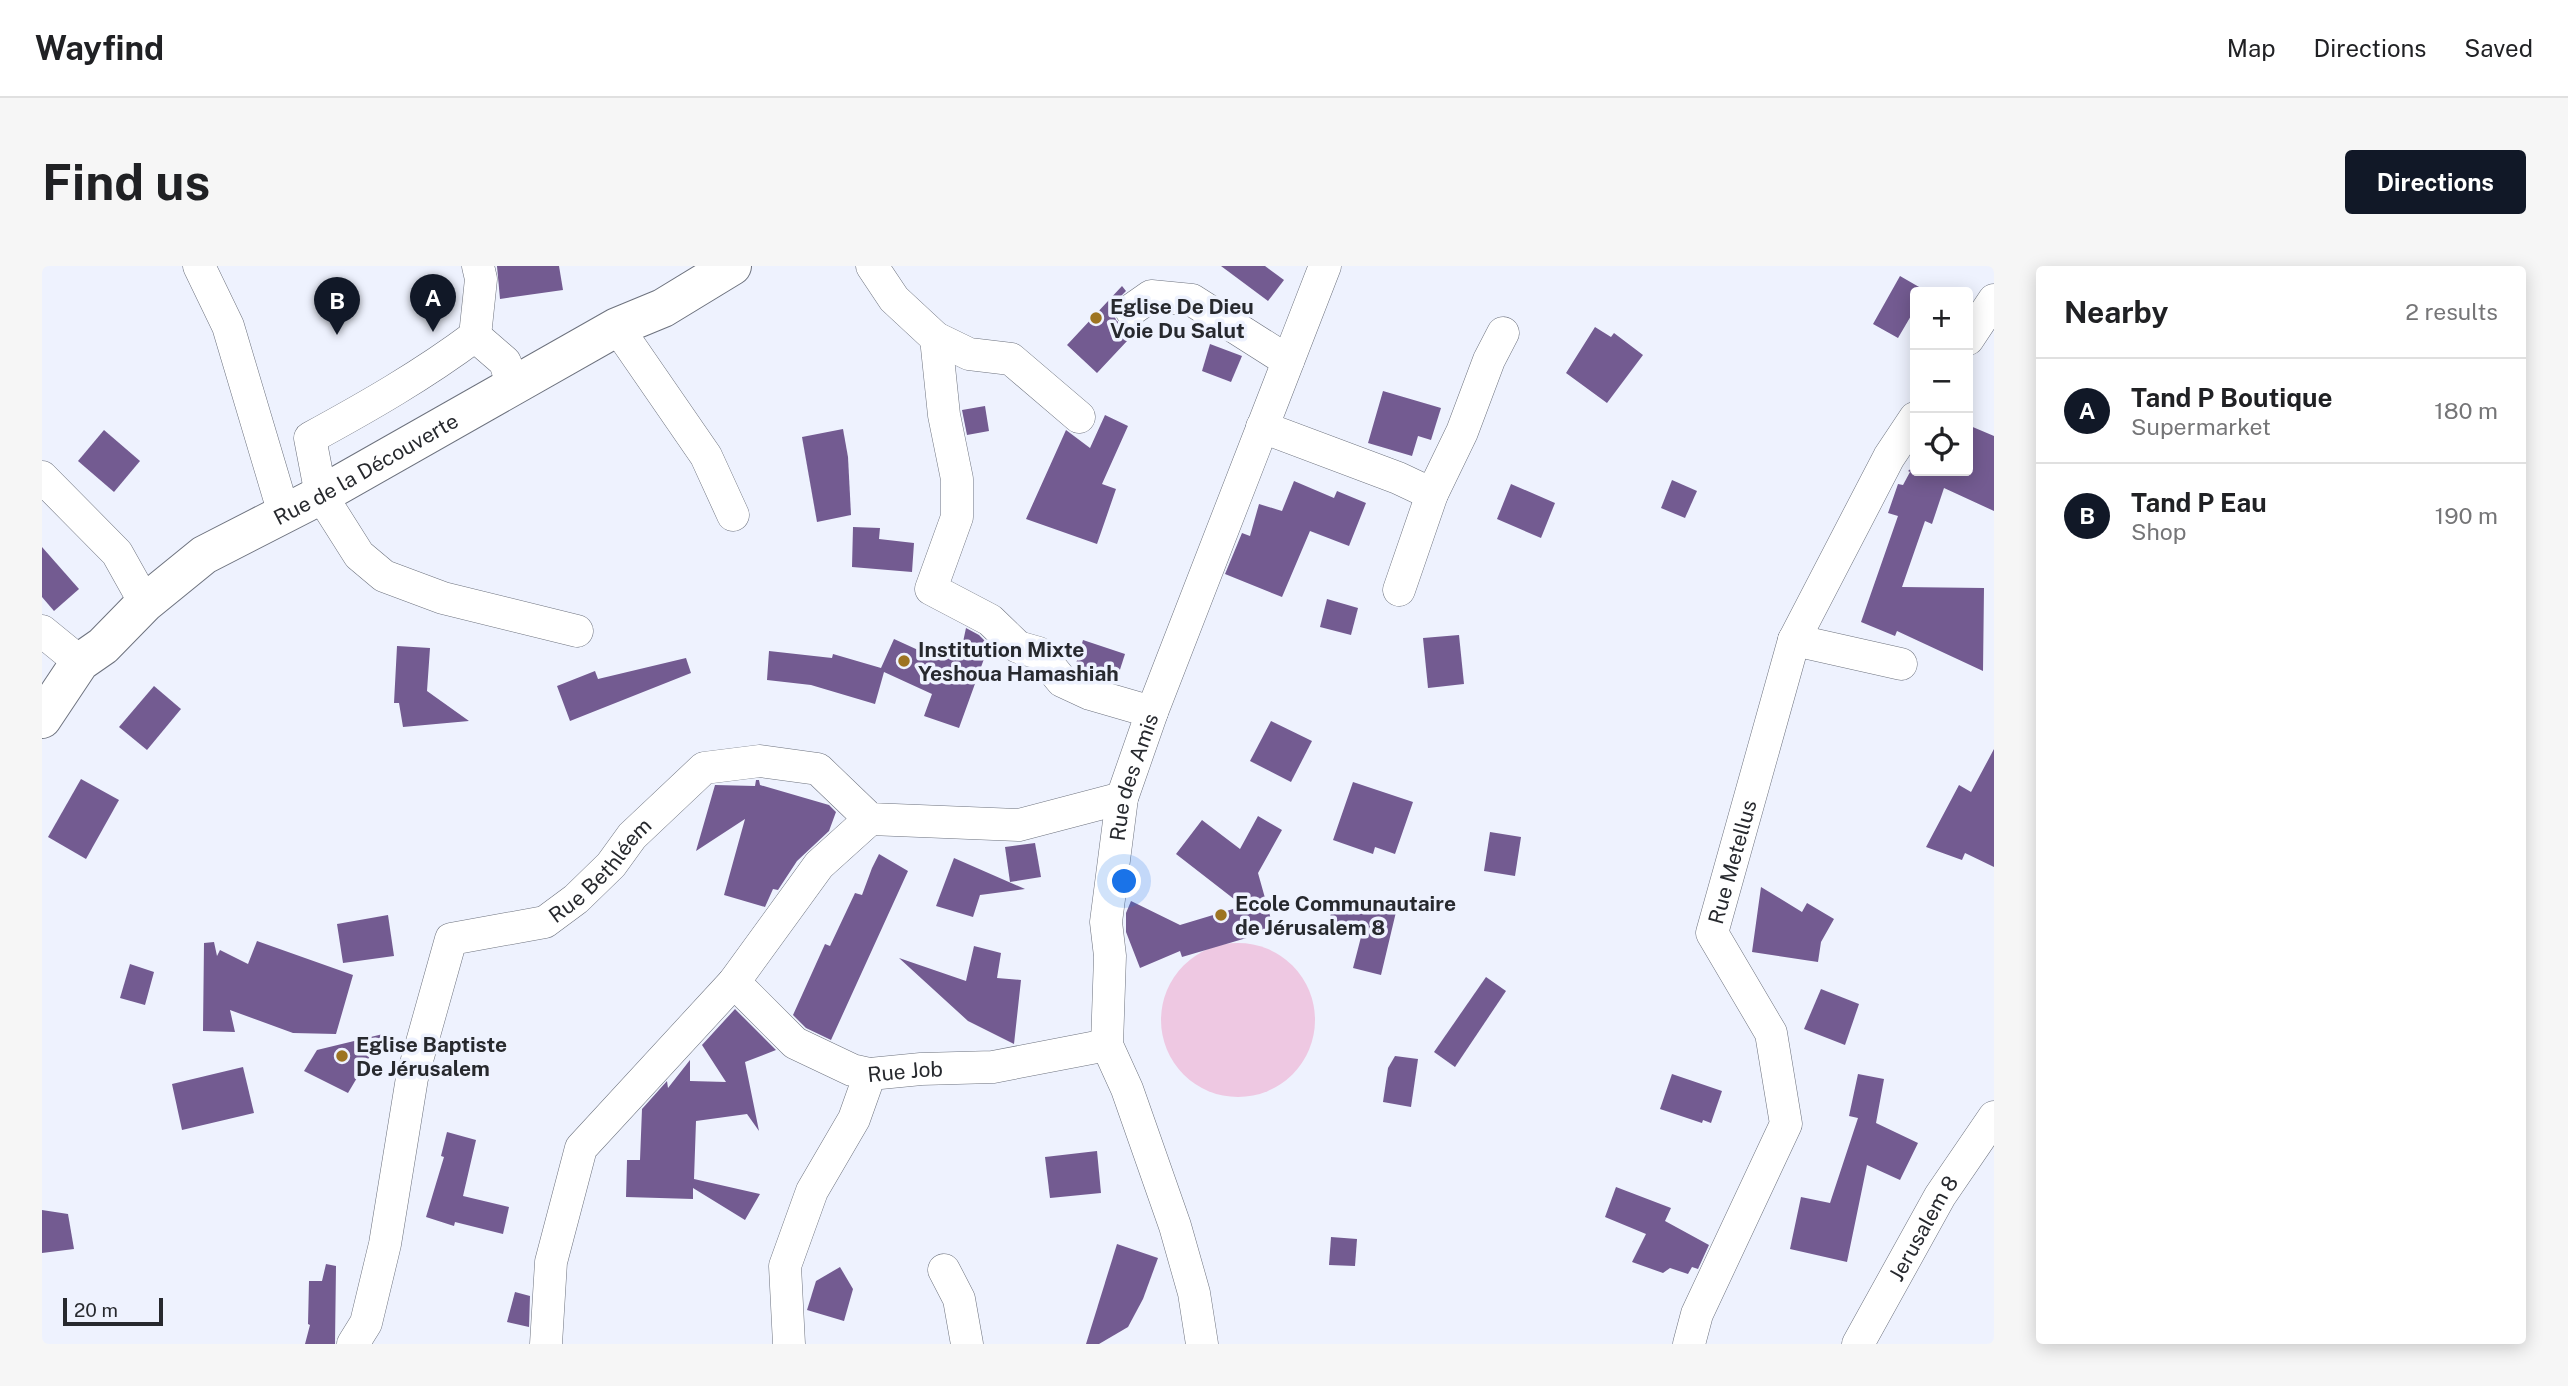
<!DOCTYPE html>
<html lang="en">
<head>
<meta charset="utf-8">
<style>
  body { margin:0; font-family:"Public Sans",sans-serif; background:#f6f6f6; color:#202124 }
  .controls { position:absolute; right:21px; top:21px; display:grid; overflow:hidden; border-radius:7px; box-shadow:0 4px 18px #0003 }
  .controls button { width:63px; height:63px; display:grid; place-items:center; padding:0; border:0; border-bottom:2px solid #e0e0e0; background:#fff; color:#202124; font:35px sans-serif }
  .scale { position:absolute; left:21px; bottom:18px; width:100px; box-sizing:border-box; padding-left:7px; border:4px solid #27292e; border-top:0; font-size:19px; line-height:24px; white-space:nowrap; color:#27292e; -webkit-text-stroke:5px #eef2fe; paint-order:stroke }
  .you { position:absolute; left:1083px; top:616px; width:24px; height:24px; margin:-18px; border:5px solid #fff; border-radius:50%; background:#1a73e8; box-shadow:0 0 0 10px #1a73e833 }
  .badge { display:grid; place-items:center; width:46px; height:46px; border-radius:50%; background:#111827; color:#fff; font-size:23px; font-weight:700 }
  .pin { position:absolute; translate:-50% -58px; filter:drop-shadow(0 2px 4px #0008) }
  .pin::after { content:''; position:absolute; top:37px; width:24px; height:21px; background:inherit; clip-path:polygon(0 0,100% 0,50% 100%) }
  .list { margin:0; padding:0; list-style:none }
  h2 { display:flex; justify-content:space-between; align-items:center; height:91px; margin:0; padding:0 28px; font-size:30px }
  h2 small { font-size:23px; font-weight:400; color:#757577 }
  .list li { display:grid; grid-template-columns:46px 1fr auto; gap:21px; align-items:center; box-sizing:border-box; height:105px; padding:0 28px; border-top:2px solid #e0e0e0 }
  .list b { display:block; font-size:26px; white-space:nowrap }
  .list p { margin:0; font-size:23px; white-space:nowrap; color:#757577 }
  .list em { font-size:23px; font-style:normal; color:#757577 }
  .icon { flex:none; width:38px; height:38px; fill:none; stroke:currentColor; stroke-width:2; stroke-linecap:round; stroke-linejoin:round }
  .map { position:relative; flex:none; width:1952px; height:1078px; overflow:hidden; border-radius:7px }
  header { display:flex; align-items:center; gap:42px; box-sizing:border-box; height:98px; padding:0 35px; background:#fff; border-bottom:2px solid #e0e0e0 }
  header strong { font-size:33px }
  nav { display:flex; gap:38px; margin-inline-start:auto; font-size:24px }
  .intro { display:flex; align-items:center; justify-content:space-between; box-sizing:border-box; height:168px; padding:0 42px }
  h1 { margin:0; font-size:49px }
  .button { padding:18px 32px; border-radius:7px; background:#111827; color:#fff; font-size:24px; font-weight:700 }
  main { display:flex; gap:42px; padding:0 42px }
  aside { flex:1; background:#fff; border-radius:7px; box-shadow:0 4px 18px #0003 }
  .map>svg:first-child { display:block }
  .green { fill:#eec8e2 }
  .building { fill:#735b91 }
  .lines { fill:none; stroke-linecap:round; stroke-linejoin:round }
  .minor-casing { stroke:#6d727e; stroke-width:33 }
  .tertiary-casing { stroke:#6d727e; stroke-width:40 }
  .minor { stroke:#fff; stroke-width:32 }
  .tertiary { stroke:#fff; stroke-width:38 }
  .poi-dot { fill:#9d7422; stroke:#eef2fe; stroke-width:2.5 }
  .labels { text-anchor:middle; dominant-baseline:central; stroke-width:7; stroke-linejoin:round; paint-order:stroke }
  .poi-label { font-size:21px; font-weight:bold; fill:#27292e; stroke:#eef2fe; text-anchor:start }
  .street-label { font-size:21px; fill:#27292e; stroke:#eef2fe }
</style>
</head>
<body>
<header>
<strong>Wayfind</strong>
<nav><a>Map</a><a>Directions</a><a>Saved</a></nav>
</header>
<div class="intro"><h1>Find us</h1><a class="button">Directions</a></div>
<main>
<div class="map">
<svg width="1952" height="1078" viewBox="0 0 1952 1078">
  <rect width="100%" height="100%" fill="#eef2fe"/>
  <circle class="green" cx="1196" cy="754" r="77"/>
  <g class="building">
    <path d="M 455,0 L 517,0 L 521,24 L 458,33 Z"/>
    <path d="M 1179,0 L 1223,0 L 1242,14 L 1226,35 Z"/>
    <path d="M 1858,10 L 1884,25 L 1873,26 L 1873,43 L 1856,72 L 1831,58 Z"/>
    <path d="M 1080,20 L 1084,25 L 1072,37 L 1071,45 L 1074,54 L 1081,60 L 1090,62 L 1101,58 L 1055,107 L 1025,79 Z"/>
    <path d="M 1553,61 L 1569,71 L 1572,67 L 1601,89 L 1565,137 L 1524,107 Z"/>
    <path d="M 1168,78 L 1200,90 L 1189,116 L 1160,105 Z"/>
    <path d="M 1341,125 L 1399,142 L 1389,174 L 1376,170 L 1370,190 L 1326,177 Z"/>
    <path d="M 943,140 L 947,165 L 925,169 L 920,144 Z"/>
    <path d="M 1063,149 L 1086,160 L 1060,218 L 1074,223 L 1055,278 L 984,253 L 1024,164 L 1048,182 Z"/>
    <path d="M 1926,159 L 1952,170 L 1952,245 L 1902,222 L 1890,258 L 1883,255 L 1860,321 L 1942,322 L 1941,405 L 1855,365 L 1853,370 L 1819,356 L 1856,250 L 1846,247 L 1856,218 L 1861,219 L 1868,206 L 1866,205 L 1871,201 L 1873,205 L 1926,205 Z"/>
    <path d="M 801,163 L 806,191 L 809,249 L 775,256 L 760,171 Z"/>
    <path d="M 62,164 L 98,195 L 72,226 L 36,195 Z"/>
    <path d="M 1630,214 L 1655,225 L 1643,252 L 1619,242 Z"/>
    <path d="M 1252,215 L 1292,232 L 1295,225 L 1324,237 L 1307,280 L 1268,265 L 1240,331 L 1183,308 L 1200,267 L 1208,270 L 1217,238 L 1240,245 Z"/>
    <path d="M 1469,218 L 1513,237 L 1499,272 L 1455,253 Z"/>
    <path d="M 811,261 L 838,262 L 837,273 L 872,277 L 870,306 L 810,301 Z"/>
    <path d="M 0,281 L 37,323 L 12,345 L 0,331 Z"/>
    <path d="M 1285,333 L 1316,342 L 1309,369 L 1278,361 Z"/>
    <path d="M 924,362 L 937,369 L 947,379 L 917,462 L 882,450 L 890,428 L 842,406 L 833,438 L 769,419 L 725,414 L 727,385 L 790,392 L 791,388 L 839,402 L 852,373 L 898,394 L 904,383 L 918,390 Z"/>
    <path d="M 1417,369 L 1422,418 L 1386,422 L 1381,372 Z"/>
    <path d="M 1041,374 L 1083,388 L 1074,416 L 1033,401 Z"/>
    <path d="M 355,380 L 388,382 L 385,425 L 427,455 L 361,461 L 357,437 L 352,437 Z"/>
    <path d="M 644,392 L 649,407 L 528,455 L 515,420 L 553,405 L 556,413 Z"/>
    <path d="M 112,420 L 139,443 L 105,484 L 77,461 Z"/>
    <path d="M 1229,455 L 1270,475 L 1249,516 L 1208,495 Z"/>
    <path d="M 1952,483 L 1952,601 L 1923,587 L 1920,594 L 1884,581 L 1917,519 L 1929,526 Z"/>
    <path d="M 39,513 L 77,534 L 44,593 L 6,571 Z"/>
    <path d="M 714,514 L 717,514 L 718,519 L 787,539 L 794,546 L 787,565 L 755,595 L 736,624 L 731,623 L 723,641 L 682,629 L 703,553 L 654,585 L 673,519 L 713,520 Z"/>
    <path d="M 1311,516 L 1371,536 L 1353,588 L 1333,581 L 1331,588 L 1291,574 Z"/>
    <path d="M 1216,550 L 1240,564 L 1216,607 L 1232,664 L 1140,691 L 1138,685 L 1098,702 L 1084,666 L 1084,647 L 1089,635 L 1138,659 L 1201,640 L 1134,588 L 1160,554 L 1198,583 Z"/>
    <path d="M 1448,566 L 1479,571 L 1473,610 L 1442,605 Z"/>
    <path d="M 993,577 L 999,611 L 968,616 L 963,581 Z"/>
    <path d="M 837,588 L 866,605 L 789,774 L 764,762 L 751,749 L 783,678 L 788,680 L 813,627 L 820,629 L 830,602 Z"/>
    <path d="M 912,592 L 983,623 L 938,629 L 931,651 L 894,640 Z"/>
    <path d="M 1719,621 L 1760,646 L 1765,637 L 1792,653 L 1779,676 L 1776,696 L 1710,686 Z"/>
    <path d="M 1293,631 L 1354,646 L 1339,709 L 1311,702 L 1319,671 L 1285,663 Z"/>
    <path d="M 346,649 L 352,690 L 301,697 L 295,658 Z"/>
    <path d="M 215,675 L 311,709 L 294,768 L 251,767 L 188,744 L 193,766 L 161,765 L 162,677 L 172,676 L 175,690 L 178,684 L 206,698 Z"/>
    <path d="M 932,680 L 959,687 L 955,712 L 979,714 L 972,778 L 926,755 L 857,692 L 924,715 Z"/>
    <path d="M 88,698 L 112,706 L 103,739 L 78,732 Z"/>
    <path d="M 1444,711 L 1464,725 L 1413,801 L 1392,786 Z"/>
    <path d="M 1779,723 L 1817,738 L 1803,779 L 1762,763 Z"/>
    <path d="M 693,743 L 734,784 L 703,796 L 717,865 L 705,848 L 654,855 L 652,913 L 718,928 L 703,954 L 651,922 L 651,933 L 584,931 L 585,894 L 598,894 L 600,843 L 625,815 L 626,822 L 648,794 L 648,815 L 684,816 L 660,779 Z"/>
    <path d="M 341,768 L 306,827 L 262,805 L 275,784 Z"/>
    <path d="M 1353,790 L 1376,793 L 1369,841 L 1341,836 L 1346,802 Z"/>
    <path d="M 201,801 L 212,847 L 140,864 L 130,818 Z"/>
    <path d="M 1630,808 L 1680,825 L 1669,857 L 1661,854 L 1660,857 L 1618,843 Z"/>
    <path d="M 1816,808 L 1842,813 L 1834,857 L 1876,877 L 1858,914 L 1825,899 L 1805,996 L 1748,983 L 1759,931 L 1788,937 L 1816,852 L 1807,850 Z"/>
    <path d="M 405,866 L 434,874 L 421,930 L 467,941 L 461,968 L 413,956 L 412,960 L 384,951 L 402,891 L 399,890 Z"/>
    <path d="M 1055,885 L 1059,927 L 1008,932 L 1003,891 Z"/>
    <path d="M 1574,921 L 1629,942 L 1623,955 L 1667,979 L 1656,1003 L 1650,1001 L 1646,1008 L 1628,1002 L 1621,1007 L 1590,996 L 1604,968 L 1563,951 Z"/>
    <path d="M 0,944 L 26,948 L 32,983 L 0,987 Z"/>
    <path d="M 1289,971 L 1315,973 L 1313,1000 L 1287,999 Z"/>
    <path d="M 1075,978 L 1116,992 L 1101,1033 L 1086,1061 L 1057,1078 L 1044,1078 Z"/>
    <path d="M 284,998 L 294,1000 L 293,1078 L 263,1078 L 268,1059 L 266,1058 L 267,1015 L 280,1015 Z"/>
    <path d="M 798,1001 L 811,1023 L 802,1055 L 765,1044 L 774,1015 Z"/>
    <path d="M 473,1026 L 488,1030 L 487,1061 L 465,1056 Z"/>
  </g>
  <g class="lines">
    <g class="minor-casing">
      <g id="minor">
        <path d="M 157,0 L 186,60 L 242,248"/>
        <path d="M 830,0 L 852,33 L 894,72 L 927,88 L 969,93 L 1037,151"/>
        <path d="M 1089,44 L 1109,30 L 1150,34 L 1246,95"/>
        <path d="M 575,61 L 664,190 L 691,249"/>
        <path d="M 433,70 L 439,13 L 436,0"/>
        <path d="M 894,72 L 902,149 L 915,213 L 915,251 L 889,323 L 948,354 L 976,381 L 997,387 L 1020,415 L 1048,428 L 1110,446"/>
        <path d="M 1926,73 L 1952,34"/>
        <path d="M 471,121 L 463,96 L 433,70 C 381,109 325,141 268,172 L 279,229 L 317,289 L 342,310 L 401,332 L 535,365"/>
        <path d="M 1220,161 L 1356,212 L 1390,228 L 1420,166 L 1447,94 L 1461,67"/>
        <path d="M 0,211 L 75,287 L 103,337"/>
        <path d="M 1357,324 L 1390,228"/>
        <path d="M 0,365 L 38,396"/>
        <path d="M 1752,374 L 1859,398"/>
        <path id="s1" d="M 692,716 L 753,777 L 810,804 L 828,808 L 879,803 L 951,801 L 1065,779"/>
        <path d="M 902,1004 L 917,1033 L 925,1078"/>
        <path id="s2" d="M 311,1078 L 324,1057 L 343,978 L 370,812 L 409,673 L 503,656 L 534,633 L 569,599 L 590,570 L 662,502 L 718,495 L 776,503 L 828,553 L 977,559 L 1080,532"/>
        <path d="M 504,1078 L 509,996 L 539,882 L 692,716 L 777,599 L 828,553"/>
        <path d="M 747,1078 L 743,1000 L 770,925 L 812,853 L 828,808"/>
        <path id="s3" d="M 1160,1078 L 1152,1027 L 1133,960 L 1085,823 L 1065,779 L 1068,690 L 1064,656 L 1080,532 L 1110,446 L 1283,0"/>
        <path id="s4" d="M 1647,1078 L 1655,1048 L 1744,858 L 1729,767 L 1670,667 L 1752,374 L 1847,191 L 1873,152"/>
        <path id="s5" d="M 1816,1078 L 1898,930 L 1952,851"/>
      </g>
    </g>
    <g class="tertiary-casing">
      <g id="tertiary">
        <path id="s6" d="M 0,453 L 38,396 L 61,380 L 103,337 L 162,289 L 279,229 L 575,61 L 621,42 L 690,0"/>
      </g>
    </g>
    <use href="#minor" class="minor"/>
    <use href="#tertiary" class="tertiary"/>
  </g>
  <g class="poi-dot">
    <circle cx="1054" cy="52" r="7"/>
    <circle cx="862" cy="395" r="7"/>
    <circle cx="1179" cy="649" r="7"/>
    <circle cx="300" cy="790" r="7"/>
  </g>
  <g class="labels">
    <g class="poi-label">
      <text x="1068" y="40">Eglise De Dieu<tspan x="1068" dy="24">Voie Du Salut</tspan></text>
      <text x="876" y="383">Institution Mixte<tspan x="876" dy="24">Yeshoua Hamashiah</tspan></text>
      <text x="1193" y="637">Ecole Communautaire<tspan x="1193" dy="24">de Jérusalem 8</tspan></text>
      <text x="314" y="778">Eglise Baptiste<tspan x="314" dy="24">De Jérusalem</tspan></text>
    </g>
    <g class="street-label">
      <text stroke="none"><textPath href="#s6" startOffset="416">Rue de la Découverte</textPath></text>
      <text stroke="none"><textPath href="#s3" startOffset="586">Rue des Amis</textPath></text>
      <text stroke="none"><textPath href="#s4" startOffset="523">Rue Metellus</textPath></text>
      <text stroke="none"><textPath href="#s2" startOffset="590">Rue Bethléem</textPath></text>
      <text stroke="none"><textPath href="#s1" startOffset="203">Rue Job</textPath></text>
      <text stroke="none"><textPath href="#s5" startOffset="133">Jerusalem 8</textPath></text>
    </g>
  </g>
</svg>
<div class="controls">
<button>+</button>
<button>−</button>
<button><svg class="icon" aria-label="locate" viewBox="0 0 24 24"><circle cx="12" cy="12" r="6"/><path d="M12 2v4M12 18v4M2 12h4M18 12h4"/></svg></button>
</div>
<div class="scale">20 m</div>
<div class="you"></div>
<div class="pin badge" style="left:391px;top:66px">A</div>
<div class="pin badge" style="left:295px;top:69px">B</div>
</div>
<aside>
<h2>Nearby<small>2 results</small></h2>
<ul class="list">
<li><span class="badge">A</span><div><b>Tand P Boutique</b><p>Supermarket</p></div><em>180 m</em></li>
<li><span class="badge">B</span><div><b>Tand P Eau</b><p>Shop</p></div><em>190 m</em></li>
</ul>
</aside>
</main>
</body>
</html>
